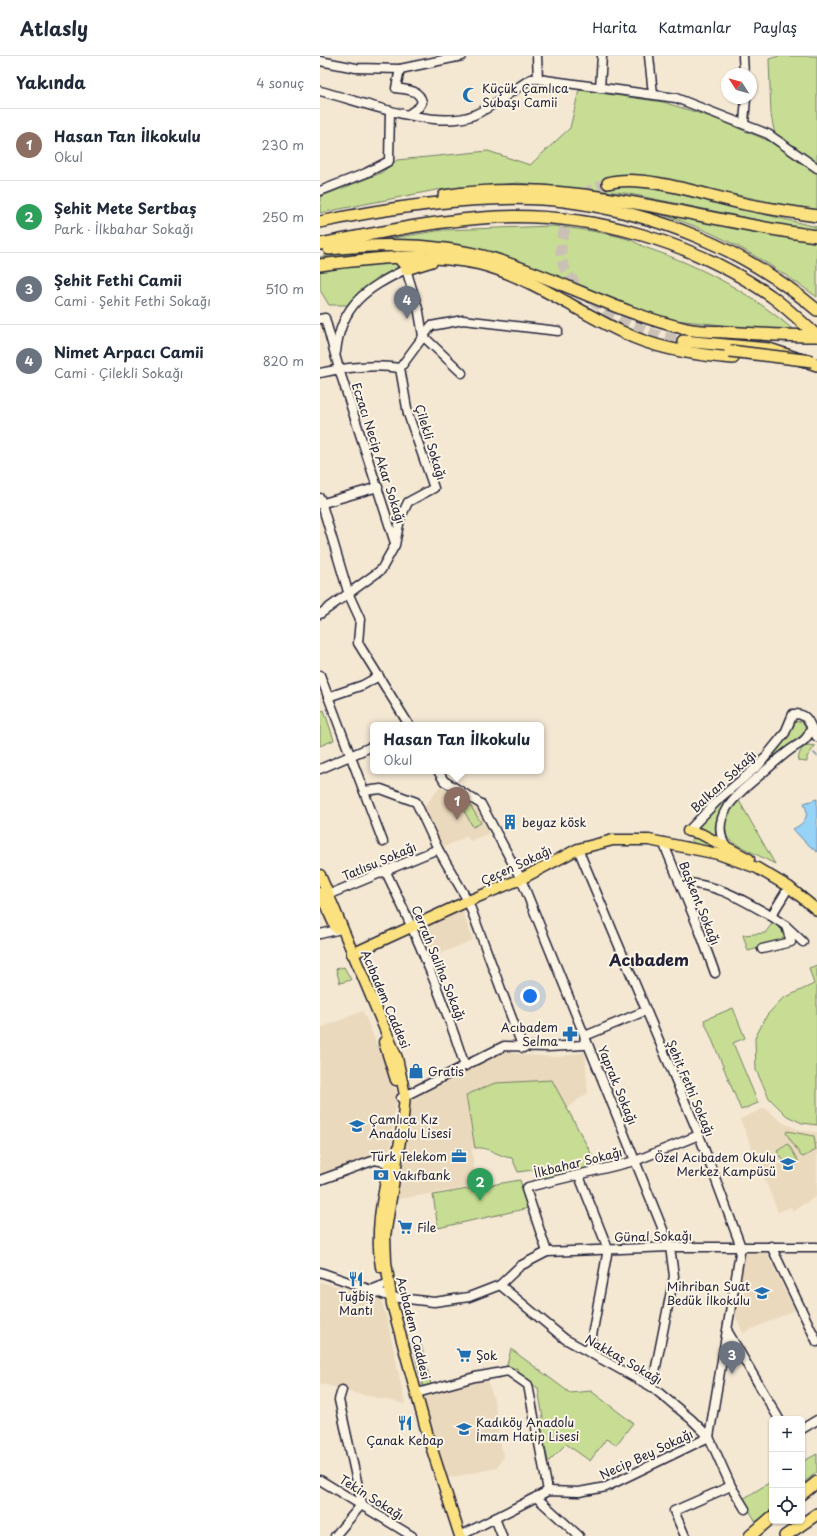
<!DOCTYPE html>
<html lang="tr">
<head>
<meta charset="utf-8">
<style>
  body { margin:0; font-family:"Playpen Sans",sans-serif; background:#f6f6f7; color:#1f2937 }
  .controls { position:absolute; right:12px; bottom:12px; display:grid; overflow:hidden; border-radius:6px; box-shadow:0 1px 3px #0004 }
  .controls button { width:36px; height:36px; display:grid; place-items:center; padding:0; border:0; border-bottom:1px solid #e0e1e3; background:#fff; color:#1f2937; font:20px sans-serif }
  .compass { position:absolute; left:401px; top:12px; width:36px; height:36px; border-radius:50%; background:#fff; box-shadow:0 1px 3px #0004; rotate:306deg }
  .you { position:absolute; left:210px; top:940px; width:14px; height:14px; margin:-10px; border:3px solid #fff; border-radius:50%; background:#1a73e8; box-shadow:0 0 0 6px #1a73e833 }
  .badge { display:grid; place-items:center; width:26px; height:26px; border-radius:50%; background:#ea580c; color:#fff; font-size:13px; font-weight:700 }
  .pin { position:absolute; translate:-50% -33px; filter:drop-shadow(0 1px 2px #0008) }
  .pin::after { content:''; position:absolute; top:21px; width:14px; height:12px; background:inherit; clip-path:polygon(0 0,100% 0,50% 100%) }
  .popup { position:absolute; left:50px; top:666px; width:174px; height:52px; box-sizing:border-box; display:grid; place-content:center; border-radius:6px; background:#fff; filter:drop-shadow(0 1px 3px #0005); font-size:13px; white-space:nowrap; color:#747a83 }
  .popup b { font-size:15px; color:#1f2937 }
  .popup::after { content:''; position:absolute; left:50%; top:100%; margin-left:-8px; border:8px solid transparent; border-top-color:#fff }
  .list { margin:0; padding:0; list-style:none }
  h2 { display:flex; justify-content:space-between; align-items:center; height:52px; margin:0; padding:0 16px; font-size:17px }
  h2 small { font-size:13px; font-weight:400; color:#747a83 }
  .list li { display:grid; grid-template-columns:26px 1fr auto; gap:12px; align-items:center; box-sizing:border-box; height:72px; padding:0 16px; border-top:1px solid #e0e1e3 }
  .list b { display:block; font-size:15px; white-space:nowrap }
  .list p { margin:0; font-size:13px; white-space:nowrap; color:#747a83 }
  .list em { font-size:13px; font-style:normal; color:#747a83 }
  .icon { flex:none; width:22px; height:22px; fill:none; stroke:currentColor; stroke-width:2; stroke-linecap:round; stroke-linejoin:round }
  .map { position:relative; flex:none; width:497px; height:1480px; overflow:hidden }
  header { display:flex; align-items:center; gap:24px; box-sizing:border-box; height:56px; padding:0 20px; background:#fff; border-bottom:1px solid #e0e1e3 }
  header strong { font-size:19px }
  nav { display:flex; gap:22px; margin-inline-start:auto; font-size:14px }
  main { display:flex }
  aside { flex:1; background:#fff }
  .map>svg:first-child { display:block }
  .built { fill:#ebd9bd }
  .green { fill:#c7dd93; stroke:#748067 }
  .water { fill:#97d2f7; stroke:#688cac }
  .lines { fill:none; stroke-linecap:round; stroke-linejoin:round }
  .stream { stroke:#688cac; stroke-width:1.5 }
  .highway-tunnel { stroke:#cac0b5; stroke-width:11; stroke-dasharray:11 5.5; stroke-linecap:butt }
  .minor-casing { stroke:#22223b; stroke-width:11 }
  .major-casing { stroke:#22223b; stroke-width:13 }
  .highway-casing { stroke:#22223b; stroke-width:14 }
  .minor { stroke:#fcf5e5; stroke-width:8 }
  .major { stroke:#fbe180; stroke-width:10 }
  .highway { stroke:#fbe180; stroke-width:11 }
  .highway-bridge-casing { stroke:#22223b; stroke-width:14; stroke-linecap:butt }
  .highway-bridge { stroke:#fbe180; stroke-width:11 }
  .labels { text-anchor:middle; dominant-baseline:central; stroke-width:4; stroke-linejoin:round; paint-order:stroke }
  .poi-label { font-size:12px; fill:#22223b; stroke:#fcf5e5; text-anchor:start }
  .street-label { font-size:12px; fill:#22223b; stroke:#fcf5e5 }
  .district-label { font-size:16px; font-weight:bold; fill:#22223b; stroke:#fcf5e5 }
</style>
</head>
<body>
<header>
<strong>Atlasly</strong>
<nav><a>Harita</a><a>Katmanlar</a><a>Paylaş</a></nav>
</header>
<main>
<aside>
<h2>Yakında<small>4 sonuç</small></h2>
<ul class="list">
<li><span class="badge" style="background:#8d6e63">1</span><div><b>Hasan Tan İlkokulu</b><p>Okul</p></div><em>230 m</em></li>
<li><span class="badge" style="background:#2e9e5b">2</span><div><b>Şehit Mete Sertbaş</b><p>Park · İlkbahar Sokağı</p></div><em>250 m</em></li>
<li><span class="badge" style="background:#6b7280">3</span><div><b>Şehit Fethi Camii</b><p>Cami · Şehit Fethi Sokağı</p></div><em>510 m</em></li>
<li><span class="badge" style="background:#6b7280">4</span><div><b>Nimet Arpacı Camii</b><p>Cami · Çilekli Sokağı</p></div><em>820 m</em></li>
</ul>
</aside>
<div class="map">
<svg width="497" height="1480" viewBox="0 0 497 1480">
  <rect width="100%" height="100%" fill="#f4e8d3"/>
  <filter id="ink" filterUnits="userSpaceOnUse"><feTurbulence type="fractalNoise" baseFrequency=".025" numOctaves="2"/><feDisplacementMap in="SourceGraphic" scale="8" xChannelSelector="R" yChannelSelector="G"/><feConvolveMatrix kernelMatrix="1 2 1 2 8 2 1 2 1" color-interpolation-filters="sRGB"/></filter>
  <g filter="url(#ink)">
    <g class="built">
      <path d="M 120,730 L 160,752 L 171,776 L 150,785 L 147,780 L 121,793 L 103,753 Z"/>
      <path d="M 141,853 L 153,884 L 108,903 L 95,871 Z"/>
      <path d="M 43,955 L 77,1038 L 69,1103 L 0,1124 L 0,972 Z"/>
      <path d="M 187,995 L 203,999 L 239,1001 L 265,996 L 268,1037 L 247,1052 L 273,1101 L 270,1113 L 225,1122 L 220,1113 L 198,1116 L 192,1102 L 184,1101 L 161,1091 L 152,1093 L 156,1130 L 74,1144 L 90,1045 L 130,1021 Z"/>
      <path d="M 445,1052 L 463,1067 L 483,1075 L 497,1076 L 497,1140 L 472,1155 L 471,1151 L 458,1156 L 420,1063 Z"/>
      <path d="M 446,1196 L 475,1254 L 423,1277 L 416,1261 L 415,1251 L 424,1198 Z"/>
      <path d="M 0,1226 L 61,1242 L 68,1267 L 85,1348 L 29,1336 L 0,1327 Z"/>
      <path d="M 165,1318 L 174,1344 L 183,1402 L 176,1412 L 125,1423 L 99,1336 Z"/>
    </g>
    <g class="green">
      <path d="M 459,0 L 497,0 L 497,109 L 455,79 L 451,59 L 449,3 Z"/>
      <path d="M 259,34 L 343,46 L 397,63 L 451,86 L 497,116 L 497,156 L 366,128 L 297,130 L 314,130 L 346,135 L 497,171 L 497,176 L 305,137 L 198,127 L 116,134 L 0,157 L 0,141 L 61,117 L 77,104 L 168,95 L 210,109 L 250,72 Z"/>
      <path d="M 331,153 L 497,187 L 497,241 C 447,205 392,171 331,156 Z"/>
      <path d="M 233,170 C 258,173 284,176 308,183 C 315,185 321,190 327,192 C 383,211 433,238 477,277 L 346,263 L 307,250 L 234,221 L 54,185 L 123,174 Z"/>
      <path d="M 32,196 L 96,197 L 0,206 L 0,201 Z"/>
      <path d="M 75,206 L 79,210 L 35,249 L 9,249 L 0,234 L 0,213 Z"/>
      <path d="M 4,654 L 14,684 L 0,690 L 0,656 Z"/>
      <path d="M 481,665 L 485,667 L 487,675 L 445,707 L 463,685 L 476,666 Z"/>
      <path d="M 489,689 L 495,690 L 487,701 L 487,706 L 478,705 C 479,697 481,691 489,689 Z"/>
      <path d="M 417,741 L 455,808 L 414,787 L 407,781 L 404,767 Z"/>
      <path d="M 402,744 L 404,745 L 395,771 L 397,783 L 380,773 L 377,767 Z"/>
      <path d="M 150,749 L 161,767 L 153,771 L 143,753 Z"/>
      <path d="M 374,777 L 426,805 L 374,787 L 371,784 Z"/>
      <path d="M 454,865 L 465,875 L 464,885 L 428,895 L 423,879 L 445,877 Z"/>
      <path d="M 497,909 L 497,1069 L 482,1067 L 467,1060 L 449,1042 L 436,1014 L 435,982 L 447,959 L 462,943 L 494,928 L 489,912 Z"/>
      <path d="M 24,911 L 31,924 L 20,927 L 16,913 Z"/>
      <path d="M 413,952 L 425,982 L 413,987 L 438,1047 L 421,1054 L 384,964 Z"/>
      <path d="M 232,1024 L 273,1101 L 270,1113 L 225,1122 L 220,1113 L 198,1116 L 192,1102 C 179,1101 168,1090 155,1092 L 146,1039 L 175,1027 Z"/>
      <path d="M 467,1075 L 494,1080 L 496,1094 L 483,1101 L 481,1100 L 466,1077 Z"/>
      <path d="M 468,1088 L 479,1106 L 469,1113 L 457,1095 Z"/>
      <path d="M 200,1124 L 209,1152 L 118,1172 L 113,1139 Z"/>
      <path d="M 101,1288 L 112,1333 L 104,1335 L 93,1290 Z"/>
      <path d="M 191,1293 L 250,1337 L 271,1335 L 313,1367 L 296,1389 L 286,1383 L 270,1405 L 246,1388 L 228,1406 L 221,1367 L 223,1362 L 218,1332 L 199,1320 L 197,1312 L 186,1313 Z"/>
      <path d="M 497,1398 L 497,1416 L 482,1428 L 482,1406 Z"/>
      <path d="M 452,1425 L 452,1453 L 436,1466 L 423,1443 Z"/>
    </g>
    <path class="water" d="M 497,743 L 497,796 L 484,785 L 473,773 C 485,767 490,760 484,747 Z"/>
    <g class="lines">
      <path class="stream" d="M 494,697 L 497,700"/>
      <path class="highway-tunnel" d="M 288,127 C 261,137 255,143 246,170 C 241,182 239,199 244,211 C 257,239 305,268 333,278 C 343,281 353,283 363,285"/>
      <g class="minor-casing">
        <g id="minor">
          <path d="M 217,0 L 218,23"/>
          <path d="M 329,0 L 333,38"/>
          <path d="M 423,0 L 424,18"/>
          <path d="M 0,5 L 36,12 L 80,13 L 142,0"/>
          <path d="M 80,13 L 76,32 C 87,34 99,33 102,46 L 99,51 L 89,58"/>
          <path d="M 280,32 L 282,0"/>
          <path d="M 0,35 C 40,45 115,75 154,59 C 175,50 192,34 211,23 L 218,23 L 356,42 L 448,78 L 497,112"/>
          <path d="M 424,67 L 426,42"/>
          <path d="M 0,135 L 46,117 L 69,105 L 70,55"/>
          <path d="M 0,263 L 5,262 L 19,313 L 75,487"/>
          <path d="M 103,280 L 142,317"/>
          <path d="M 16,296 C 21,248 46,233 86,213 L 99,256 L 103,280"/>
          <path d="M 0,317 C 27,311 53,308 80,312"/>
          <path d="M 0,442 L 29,539 L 40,563 L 38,587 L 89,669"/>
          <path d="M 0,448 L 58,431"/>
          <path d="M 0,558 L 61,514 L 75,489 L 80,463 L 88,446 L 114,432 L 88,358 L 80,312 L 111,270 L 143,264 L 238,275"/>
          <path d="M 0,619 L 63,786"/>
          <path d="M 8,641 L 43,629 L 59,620"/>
          <path d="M 0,713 L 53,690"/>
          <path d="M 118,715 L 124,725 L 161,748 L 201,823 L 350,1191 L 354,1220 L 332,1331"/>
          <path d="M 44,735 L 61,733 L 96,746 L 118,793 L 148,845 L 203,992"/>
          <path d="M 368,775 L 400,742 L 439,709 L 465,677 L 473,658 C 490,657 488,669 497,681"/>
          <path d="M 343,786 L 380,876 L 395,917"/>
          <path d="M 407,793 C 387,761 417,738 439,720 C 450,711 459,702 470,694 C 480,687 487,685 491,673"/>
          <path d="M 66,816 C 97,879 123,943 145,1010"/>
          <path d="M 359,826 C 399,829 416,840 451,860 L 469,831"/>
          <path d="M 10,838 L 118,793"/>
          <path d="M 451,860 L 466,870 L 483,886"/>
          <path d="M 0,878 L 17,874"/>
          <path d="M 442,893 L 471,886 L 466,870"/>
          <path d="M 81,1042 L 184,990 L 228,991 L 264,989 L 265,980 L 325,955"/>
          <path d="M 259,1120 L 288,1193 L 269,1296"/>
          <path d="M 0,1124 L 55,1104 L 70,1107"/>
          <path d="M 451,1190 L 497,1286"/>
          <path d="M 227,1196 L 206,1133 L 208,1131 L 315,1105 L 379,1079"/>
          <path d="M 0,1216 L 71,1241 L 114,1246 L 149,1241 L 180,1229 L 200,1210 L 227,1196 L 350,1191 L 497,1191"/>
          <path d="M 180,1229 L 245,1283 L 332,1331 L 371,1363 L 389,1381 L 411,1430 L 425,1453"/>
          <path d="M 51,1234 L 64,1229"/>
          <path d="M 408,1276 L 459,1363"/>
          <path d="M 97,1337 L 155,1321 L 188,1315 L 208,1329 L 228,1435"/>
          <path d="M 482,1373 L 497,1364"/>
          <path d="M 0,1424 L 92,1480"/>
          <path d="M 216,1441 L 259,1480"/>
          <path d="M 175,1462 L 182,1480"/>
          <path d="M 15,1480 L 42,1448 L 19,1344 L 22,1334"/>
          <path d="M 140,1480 L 228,1435 L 259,1436 L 286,1431 L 389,1381 L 421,1191 L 379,1079 L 258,793"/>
          <path d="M 365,1480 L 354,1455 L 411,1430"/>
        </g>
      </g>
      <g class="major-casing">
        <g id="major">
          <path d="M 368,775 L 381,778 L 429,803"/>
          <path d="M 0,819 L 77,1002 L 85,1039 L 82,1072 L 65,1180 L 66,1206 L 72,1248 L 109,1384 L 140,1480"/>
          <path d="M 0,837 L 16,872"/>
          <path d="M 32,898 L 148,845 L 201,823 L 258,793 L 293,784 L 329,784 L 398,798 L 437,812 L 469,831 L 497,854"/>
          <path d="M 64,986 L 76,1024"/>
          <path d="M 61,1211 C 55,1177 62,1144 69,1110"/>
        </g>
      </g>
      <g class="highway-casing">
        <g id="highway">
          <path d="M 288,127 C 322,117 388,140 425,148 C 449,153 473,156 497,160"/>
          <path d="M 124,140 C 251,119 372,164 497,180"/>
          <path d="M 0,166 C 74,151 169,136 244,145 C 336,157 426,193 497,254"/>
          <path d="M 0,188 C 58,177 117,164 176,161 C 273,157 372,185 451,240 C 467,252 482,266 497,280"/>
          <path d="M 9,193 C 63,187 120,187 174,203 C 239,223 300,258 367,273 C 380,276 394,275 406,276 C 437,278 467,280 497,280"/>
          <path d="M 78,201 L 85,209 L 86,213 L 112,205"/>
          <path d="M 0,209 C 52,202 108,196 160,208 C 211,221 255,254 302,276 C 336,293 375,299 413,302"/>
          <path d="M 363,285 L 449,293 L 497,309"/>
          <path d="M 482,1438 L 497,1426"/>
          <path d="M 430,1480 L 452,1461"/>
          <path d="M 465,1480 L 497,1458"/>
        </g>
      </g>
      <use href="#minor" class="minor"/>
      <use href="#major" class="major"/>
      <use href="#highway" class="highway"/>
      <g class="highway-bridge-casing">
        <path id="highway-bridge" d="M 410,295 L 492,305"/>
      </g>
      <use href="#highway-bridge" class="highway-bridge"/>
    </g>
  </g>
  <defs>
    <g id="mosque-bare" transform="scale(1.2)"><path d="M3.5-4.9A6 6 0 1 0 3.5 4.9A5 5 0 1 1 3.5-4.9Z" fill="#1f6fb2" stroke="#fcf5e5" stroke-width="2.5" paint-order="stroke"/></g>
    <g id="building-bare" transform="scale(1.2)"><path d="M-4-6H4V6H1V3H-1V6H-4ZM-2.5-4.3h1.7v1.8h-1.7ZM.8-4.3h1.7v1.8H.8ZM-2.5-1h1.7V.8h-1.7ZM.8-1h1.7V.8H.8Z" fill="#1f6fb2" stroke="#fcf5e5" stroke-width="2.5" paint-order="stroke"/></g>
    <g id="pharmacy-bare" transform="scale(1.2)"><path d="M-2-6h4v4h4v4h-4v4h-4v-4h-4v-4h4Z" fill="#1f6fb2" stroke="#fcf5e5" stroke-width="2.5" paint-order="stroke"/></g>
    <g id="shop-bare" transform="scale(1.2)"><path d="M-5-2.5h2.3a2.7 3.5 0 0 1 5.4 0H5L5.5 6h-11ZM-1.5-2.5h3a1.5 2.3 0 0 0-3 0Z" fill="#1f6fb2" stroke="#fcf5e5" stroke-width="2.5" paint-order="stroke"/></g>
    <g id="school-bare" transform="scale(1.2)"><path d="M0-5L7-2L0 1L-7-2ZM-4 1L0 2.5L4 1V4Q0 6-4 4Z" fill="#1f6fb2" stroke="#fcf5e5" stroke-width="2.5" paint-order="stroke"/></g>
    <g id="office-bare" transform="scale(1.2)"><path d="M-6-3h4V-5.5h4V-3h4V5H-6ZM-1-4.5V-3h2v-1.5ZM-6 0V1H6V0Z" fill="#1f6fb2" stroke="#fcf5e5" stroke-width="2.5" paint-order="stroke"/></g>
    <g id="bank-bare" transform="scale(1.2)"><path d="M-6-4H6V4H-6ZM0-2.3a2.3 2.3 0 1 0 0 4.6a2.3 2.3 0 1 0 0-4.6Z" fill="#1f6fb2" stroke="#fcf5e5" stroke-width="2.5" paint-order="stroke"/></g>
    <g id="supermarket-bare" transform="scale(1.2)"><path d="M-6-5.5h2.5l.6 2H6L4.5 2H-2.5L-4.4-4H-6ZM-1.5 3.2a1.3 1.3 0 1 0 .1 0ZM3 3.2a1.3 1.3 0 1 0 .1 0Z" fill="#1f6fb2" stroke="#fcf5e5" stroke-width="2.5" paint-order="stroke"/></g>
    <g id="restaurant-bare" transform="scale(1.2)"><path d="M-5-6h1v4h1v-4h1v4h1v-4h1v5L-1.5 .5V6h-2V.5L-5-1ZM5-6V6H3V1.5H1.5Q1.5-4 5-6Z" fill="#1f6fb2" stroke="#fcf5e5" stroke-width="2.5" paint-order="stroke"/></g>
  </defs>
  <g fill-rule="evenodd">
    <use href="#mosque-bare" x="150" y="39"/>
    <use href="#building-bare" x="190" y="766"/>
    <use href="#pharmacy-bare" x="250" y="978"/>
    <use href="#shop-bare" x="96" y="1015"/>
    <use href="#school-bare" x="37" y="1070"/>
    <use href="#office-bare" x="139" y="1100"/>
    <use href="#school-bare" x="468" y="1108"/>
    <use href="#bank-bare" x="61" y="1119"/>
    <use href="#supermarket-bare" x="85" y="1171"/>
    <use href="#restaurant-bare" x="36" y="1223"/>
    <use href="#school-bare" x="442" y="1237"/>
    <use href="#supermarket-bare" x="144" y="1299"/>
    <use href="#restaurant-bare" x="85" y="1367"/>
    <use href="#school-bare" x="144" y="1373"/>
  </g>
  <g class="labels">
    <g class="poi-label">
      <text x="162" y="32">Küçük Çamlıca<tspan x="162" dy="14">Subaşı Camii</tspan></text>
      <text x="202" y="766">beyaz kösk</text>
      <text x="238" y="971" text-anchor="end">Acıbadem<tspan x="238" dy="14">Selma</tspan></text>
      <text x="108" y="1015">Gratis</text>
      <text x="49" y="1063">Çamlıca Kız<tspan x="49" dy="14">Anadolu Lisesi</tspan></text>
      <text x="127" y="1100" text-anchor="end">Türk Telekom</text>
      <text x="456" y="1101" text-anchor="end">Özel Acıbadem Okulu<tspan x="456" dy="14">Merkez Kampüsü</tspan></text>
      <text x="73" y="1119">Vakıfbank</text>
      <text x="97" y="1171">File</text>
      <text x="430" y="1230" text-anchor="end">Mihriban Suat<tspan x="430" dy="14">Bedük İlkokulu</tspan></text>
      <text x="36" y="1240" text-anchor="middle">Tuğbiş<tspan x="36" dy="14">Mantı</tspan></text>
      <text x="156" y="1299">Şok</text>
      <text x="156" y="1366">Kadıköy Anadolu<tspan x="156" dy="14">İmam Hatip Lisesi</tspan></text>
      <text x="85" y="1384" text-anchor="middle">Çanak Kebap</text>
    </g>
    <g class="street-label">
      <text transform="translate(111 386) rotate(73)">Çilekli Sokağı</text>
      <text transform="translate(59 397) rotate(72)">Eczacı Necip Akar Sokağı</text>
      <text transform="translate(403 725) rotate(-43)">Balkan Sokağı</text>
      <text transform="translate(59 805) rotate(-23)">Tatlısu Sokağı</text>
      <text transform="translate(196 809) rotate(-25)">Çeçen Sokağı</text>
      <text transform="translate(380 847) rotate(68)">Başkent Sokağı</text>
      <text transform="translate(119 907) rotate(68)">Cerrah Saliha Sokağı</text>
      <text transform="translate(66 943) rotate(67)">Acıbadem Caddesi</text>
      <text transform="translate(298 1029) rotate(68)">Yaprak Sokağı</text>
      <text transform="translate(371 1032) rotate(67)">Şehit Fethi Sokağı</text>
      <text transform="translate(258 1106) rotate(-14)">İlkbahar Sokağı</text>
      <text transform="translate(333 1180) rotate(-1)">Günal Sokağı</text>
      <text transform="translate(94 1272) rotate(76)">Acıbadem Caddesi</text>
      <text transform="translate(304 1303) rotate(30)">Nakkaş Sokağı</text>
      <text transform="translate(326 1398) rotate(-25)">Necip Bey Sokağı</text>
      <text transform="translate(52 1441) rotate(32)">Tekin Sokağı</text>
    </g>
    <g class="district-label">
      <text x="329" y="903">Acıbadem</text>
    </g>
  </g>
</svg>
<div class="controls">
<button>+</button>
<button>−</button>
<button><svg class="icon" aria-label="locate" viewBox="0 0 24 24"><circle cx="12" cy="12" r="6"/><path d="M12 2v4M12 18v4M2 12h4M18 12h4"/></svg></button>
</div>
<svg class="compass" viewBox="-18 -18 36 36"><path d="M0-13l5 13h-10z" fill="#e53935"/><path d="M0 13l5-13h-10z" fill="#747a83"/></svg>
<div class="you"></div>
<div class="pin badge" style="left:137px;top:764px;background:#8d6e63">1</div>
<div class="popup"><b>Hasan Tan İlkokulu</b>Okul</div>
<div class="pin badge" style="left:160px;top:1145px;background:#2e9e5b">2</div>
<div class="pin badge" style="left:412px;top:1318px;background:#6b7280">3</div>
<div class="pin badge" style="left:87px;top:263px;background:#6b7280">4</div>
</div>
</main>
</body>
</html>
